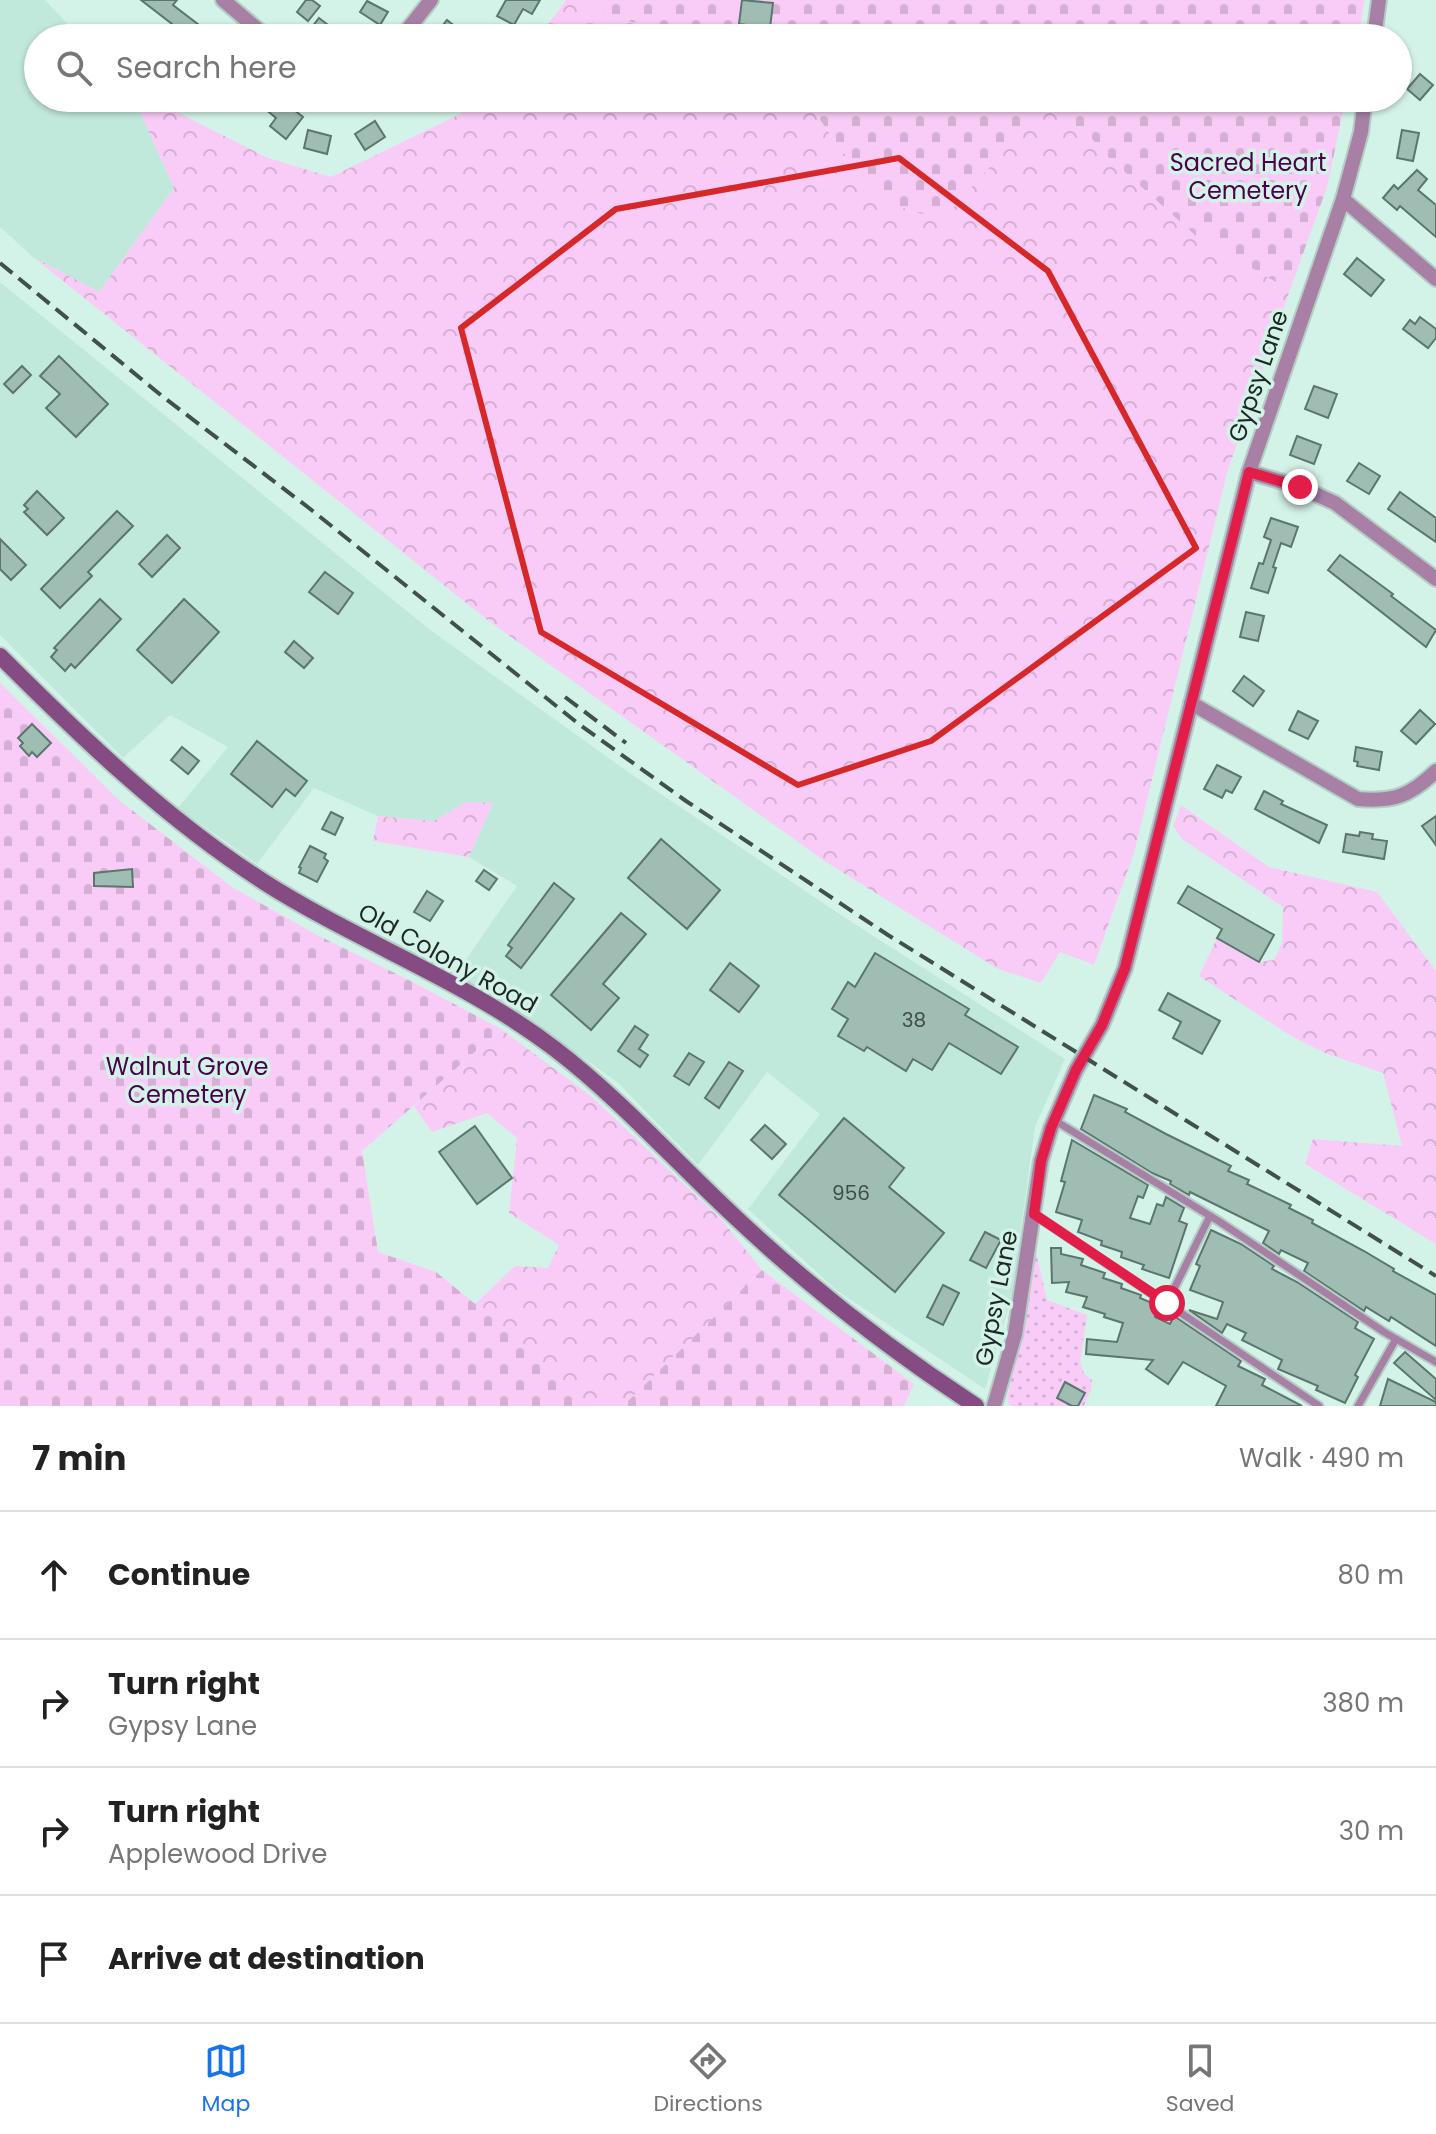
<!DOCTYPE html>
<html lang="en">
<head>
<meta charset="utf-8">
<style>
  body { margin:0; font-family:Poppins,sans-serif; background:#f2f2f2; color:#222 }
  .stop { position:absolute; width:24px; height:24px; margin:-18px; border:6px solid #e11d48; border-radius:50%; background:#fff }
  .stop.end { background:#e11d48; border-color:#fff; box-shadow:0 2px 8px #0008 }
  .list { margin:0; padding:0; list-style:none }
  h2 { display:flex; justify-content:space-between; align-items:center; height:104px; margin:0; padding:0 32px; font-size:34px }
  h2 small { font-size:26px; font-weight:400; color:#767676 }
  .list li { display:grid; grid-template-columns:52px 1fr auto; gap:24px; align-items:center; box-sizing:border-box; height:128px; padding:0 32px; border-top:2px solid #e0e0e0 }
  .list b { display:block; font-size:30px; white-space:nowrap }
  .list p { margin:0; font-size:26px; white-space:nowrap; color:#767676 }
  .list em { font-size:26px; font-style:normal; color:#767676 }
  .icon { flex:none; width:44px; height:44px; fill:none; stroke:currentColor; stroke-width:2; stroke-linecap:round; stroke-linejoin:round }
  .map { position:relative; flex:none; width:1436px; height:1406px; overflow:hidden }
  .search { position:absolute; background:#fff; box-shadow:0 2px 6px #0004; left:24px; right:24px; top:24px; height:88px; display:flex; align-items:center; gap:20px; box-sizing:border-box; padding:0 28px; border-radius:44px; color:#767676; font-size:30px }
  .sheet { height:616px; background:#fff }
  nav { display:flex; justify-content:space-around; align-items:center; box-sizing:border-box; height:112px; border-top:2px solid #e0e0e0; background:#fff; font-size:22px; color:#767676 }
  nav a { display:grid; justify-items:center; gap:4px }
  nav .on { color:#1a73e8 }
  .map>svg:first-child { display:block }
  .built { fill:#c1e9db }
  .grass { fill:url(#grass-dots) }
  .forest { fill:url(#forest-crowns) }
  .cemetery { fill:url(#cemetery-stones) }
  .building { fill:#a0bdb3; stroke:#5a766d; stroke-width:2 }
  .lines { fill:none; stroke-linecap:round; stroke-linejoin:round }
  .lane-casing { stroke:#b3cec5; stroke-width:11 }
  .street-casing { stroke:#b3cec5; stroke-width:18 }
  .secondary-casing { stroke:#b3cec5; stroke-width:20 }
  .lane { stroke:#a880a6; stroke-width:7 }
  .street { stroke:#a880a6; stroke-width:14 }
  .secondary { stroke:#854c84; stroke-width:16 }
  .rail { stroke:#40504a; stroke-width:4; stroke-dasharray:16 8; stroke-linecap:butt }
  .route { stroke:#e11d48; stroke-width:10 }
  .marked { fill:none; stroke:#d62828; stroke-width:6; stroke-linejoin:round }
  .labels { text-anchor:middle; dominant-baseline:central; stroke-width:7; stroke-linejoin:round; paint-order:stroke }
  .number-label { font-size:20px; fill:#3d4d48 }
  .park-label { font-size:24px; fill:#4b014b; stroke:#d4f3e8 }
  .street-label { font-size:24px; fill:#1c2824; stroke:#d4f3e8 }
</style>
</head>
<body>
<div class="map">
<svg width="1436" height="1406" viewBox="0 0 1436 1406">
  <defs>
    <pattern id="grass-dots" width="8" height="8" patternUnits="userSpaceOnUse" patternTransform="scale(2)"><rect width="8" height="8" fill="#f9ccf7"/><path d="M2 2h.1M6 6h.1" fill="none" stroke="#d5afd4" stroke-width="1.8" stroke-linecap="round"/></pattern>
    <pattern id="forest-crowns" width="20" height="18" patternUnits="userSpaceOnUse" patternTransform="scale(2)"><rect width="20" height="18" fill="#f9ccf7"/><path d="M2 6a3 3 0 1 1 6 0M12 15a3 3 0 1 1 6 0" fill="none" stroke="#d5afd4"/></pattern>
    <pattern id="cemetery-stones" width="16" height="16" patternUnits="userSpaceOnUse" patternTransform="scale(2)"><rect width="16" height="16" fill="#f9ccf7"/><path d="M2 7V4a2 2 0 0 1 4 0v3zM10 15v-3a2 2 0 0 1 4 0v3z" fill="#d5afd4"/></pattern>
  </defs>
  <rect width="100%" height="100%" fill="#d4f3e8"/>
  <g class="built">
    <path d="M 0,0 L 45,0 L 81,38 L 38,38 L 38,98 L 134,98 L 174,188 L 99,292 L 33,257 L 0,227 Z"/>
    <path d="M 0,282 L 429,629 L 631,774 L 847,919 L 1065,1059 L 1035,1127 L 1012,1295 L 985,1389 L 836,1290 L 748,1209 L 820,1114 L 767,1072 L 698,1165 L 617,1082 L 533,1022 L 456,974 L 517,886 L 469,857 L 493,803 L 466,803 L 434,821 L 378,816 L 314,788 L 257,864 L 178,808 L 228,747 L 170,715 L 123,758 L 0,635 Z"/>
  </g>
  <path class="grass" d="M 1036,1252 L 1047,1300 L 1087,1315 L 1080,1362 L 1084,1374 L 1092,1380 L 1091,1390 L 1084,1406 L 1011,1406 L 1007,1400 Z"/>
  <g class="forest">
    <path d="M 566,0 L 586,0 L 614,18 L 703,38 L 538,38 Z"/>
    <path d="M 134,98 L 149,98 L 268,158 L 331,177 L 460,114 L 478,98 L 804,98 L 866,183 L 1017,137 L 1048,111 L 1086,132 L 1106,155 L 1196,236 L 1290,290 L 1227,473 L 1134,853 L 1094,965 L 1060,952 L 1041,983 L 998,969 L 826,862 L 490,622 L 33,257 L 99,292 L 174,188 Z"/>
    <path d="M 466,802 L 493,803 L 469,857 L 373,841 L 378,816 L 434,821 Z"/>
    <path d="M 1181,805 L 1269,867 L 1377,892 L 1436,971 L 1436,1244 L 1305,1164 L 1313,1139 L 1402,1146 L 1383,1073 L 1325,1053 L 1291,1036 L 1199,976 L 1217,938 L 1259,962 L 1274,960 L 1282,943 L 1283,907 L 1182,839 L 1173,826 Z"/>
    <path d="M 501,1029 L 591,1096 L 722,1220 L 762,1270 L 623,1406 L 586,1406 L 475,1304 L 515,1266 L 548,1268 L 559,1245 L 509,1213 L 517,1138 L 487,1113 L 432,1132 L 414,1106 Z"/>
  </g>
  <g class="cemetery">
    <path d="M 586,0 L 1364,0 L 1359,38 L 703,38 L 614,18 Z"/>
    <path d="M 804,98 L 1346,98 L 1327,187 L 1290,290 L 1196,236 L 1106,155 L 1086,132 L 1048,111 L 1017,137 L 943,219 L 907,210 L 866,183 Z"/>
    <path d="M 0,683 L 120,801 L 232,887 L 319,936 L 411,981 L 501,1029 L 362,1151 L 378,1252 L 436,1272 L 502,1326 L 586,1406 L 0,1406 Z"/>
    <path d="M 762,1270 L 914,1384 L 904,1406 L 623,1406 Z"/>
  </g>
  <g class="building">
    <path d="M 141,0 L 177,0 L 173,5 L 199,25 L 189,38 L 161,38 L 172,24 Z"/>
    <path d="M 306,0 L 312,0 L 320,6 L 308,21 L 297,12 Z"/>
    <path d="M 506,0 L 540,0 L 532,14 L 523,9 L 514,25 L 497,16 Z"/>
    <path d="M 742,0 L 773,3 L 770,28 L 739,24 Z"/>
    <path d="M 367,1 L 388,12 L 380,25 L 360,12 Z"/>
    <path d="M 319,18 L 337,32 L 332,38 L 318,38 L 309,31 Z"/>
    <path d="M 447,20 L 470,38 L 433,38 Z"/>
    <path d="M 1420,74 L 1433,85 L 1420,100 L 1407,89 Z"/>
    <path d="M 252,98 L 279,98 L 303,117 L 286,139 L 270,126 L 276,118 Z"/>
    <path d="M 375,121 L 385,137 L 365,150 L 355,134 Z"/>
    <path d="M 308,130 L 331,136 L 327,154 L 304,148 Z"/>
    <path d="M 1402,130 L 1419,133 L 1413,161 L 1397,158 Z"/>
    <path d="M 1417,170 L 1427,179 L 1418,190 L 1436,205 L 1436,237 L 1400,206 L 1397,210 L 1383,198 L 1394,185 L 1398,189 Z"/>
    <path d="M 1357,258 L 1384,280 L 1371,296 L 1344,274 Z"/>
    <path d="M 1420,317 L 1436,329 L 1436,338 L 1428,348 L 1403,329 L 1410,320 L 1415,324 Z"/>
    <path d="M 59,356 L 108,404 L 76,437 L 46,408 L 60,394 L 40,376 Z"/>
    <path d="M 22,366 L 31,375 L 13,393 L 4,384 Z"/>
    <path d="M 1314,386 L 1337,394 L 1328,418 L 1305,409 Z"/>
    <path d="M 1297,436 L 1321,445 L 1314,464 L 1290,455 Z"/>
    <path d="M 1359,463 L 1380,476 L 1369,494 L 1347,481 Z"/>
    <path d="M 37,491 L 64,518 L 47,535 L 24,512 L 28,509 L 24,505 Z"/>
    <path d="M 1400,492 L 1436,518 L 1436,542 L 1388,509 Z"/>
    <path d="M 117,511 L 133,526 L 88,572 L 92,576 L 60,608 L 41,589 Z"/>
    <path d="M 1271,518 L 1298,527 L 1291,547 L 1281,543 L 1273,567 L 1276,568 L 1268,593 L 1251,588 L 1259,563 L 1263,564 L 1271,540 L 1264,537 Z"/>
    <path d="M 167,535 L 180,548 L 152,577 L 139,564 Z"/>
    <path d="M 0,539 L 26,565 L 11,580 L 0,569 Z"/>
    <path d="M 1340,555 L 1393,594 L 1391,596 L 1436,630 L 1426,647 L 1328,570 Z"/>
    <path d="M 325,572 L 353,593 L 338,614 L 309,592 Z"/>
    <path d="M 100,599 L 121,619 L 75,668 L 71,664 L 65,671 L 51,657 L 57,650 L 54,648 Z"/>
    <path d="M 184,599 L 219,632 L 172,683 L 137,650 Z"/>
    <path d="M 1246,612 L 1264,616 L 1258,641 L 1240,637 Z"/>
    <path d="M 294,641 L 313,658 L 304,668 L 285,652 Z"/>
    <path d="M 1244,676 L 1264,691 L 1253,706 L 1233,691 Z"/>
    <path d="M 1420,710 L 1435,724 L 1416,744 L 1401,731 Z"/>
    <path d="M 1298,711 L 1318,721 L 1308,739 L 1289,730 Z"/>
    <path d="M 32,724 L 51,743 L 37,757 L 32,752 L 29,756 L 20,746 L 23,743 L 18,738 Z"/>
    <path d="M 257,741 L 307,781 L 295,796 L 286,789 L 272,807 L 231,774 Z"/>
    <path d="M 182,747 L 199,761 L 188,774 L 171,760 Z"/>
    <path d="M 1356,747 L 1382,752 L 1379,770 L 1357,766 L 1358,762 L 1354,761 Z"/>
    <path d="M 1217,765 L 1241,777 L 1232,793 L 1226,790 L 1222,798 L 1204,789 Z"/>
    <path d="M 1264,791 L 1283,801 L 1281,804 L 1327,825 L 1319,843 L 1255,809 Z"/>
    <path d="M 331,812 L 343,818 L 335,835 L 322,829 Z"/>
    <path d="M 1436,816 L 1436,845 L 1422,826 Z"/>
    <path d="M 1360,832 L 1373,834 L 1372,839 L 1387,841 L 1384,859 L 1343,852 L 1346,834 L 1359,836 Z"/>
    <path d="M 661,839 L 720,890 L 687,929 L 628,878 Z"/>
    <path d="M 310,846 L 326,854 L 324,858 L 328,861 L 317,882 L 299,873 L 301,868 L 299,867 Z"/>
    <path d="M 132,869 L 133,887 L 94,886 L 94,873 Z"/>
    <path d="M 484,870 L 497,879 L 489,890 L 476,881 Z"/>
    <path d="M 554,883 L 574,899 L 521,968 L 506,956 L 512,948 L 508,945 Z"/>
    <path d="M 1188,886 L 1274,935 L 1259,962 L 1217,938 L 1222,929 L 1178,903 Z"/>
    <path d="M 427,891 L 443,901 L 430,921 L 414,912 Z"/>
    <path d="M 621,913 L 646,934 L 603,984 L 619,998 L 591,1030 L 551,995 Z"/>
    <path d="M 875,953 L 969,1009 L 965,1015 L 1018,1047 L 1001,1074 L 949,1043 L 932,1070 L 913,1059 L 906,1071 L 867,1047 L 864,1051 L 838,1036 L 848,1019 L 832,1009 L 848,982 L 855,987 Z"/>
    <path d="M 730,963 L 759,986 L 739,1012 L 710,990 Z"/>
    <path d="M 1168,993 L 1220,1021 L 1202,1054 L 1173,1038 L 1181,1022 L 1159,1010 Z"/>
    <path d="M 635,1026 L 648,1035 L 639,1049 L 648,1055 L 640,1067 L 618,1051 Z"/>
    <path d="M 689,1053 L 704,1062 L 689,1085 L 674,1076 Z"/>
    <path d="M 729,1062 L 743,1071 L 719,1108 L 705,1098 Z"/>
    <path d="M 1094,1095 L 1127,1109 L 1125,1112 L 1166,1134 L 1231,1166 L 1228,1171 L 1249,1180 L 1247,1184 L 1291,1205 L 1289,1208 L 1313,1220 L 1312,1223 L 1364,1251 L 1394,1269 L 1393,1271 L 1436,1295 L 1436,1346 L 1391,1317 L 1389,1321 L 1366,1307 L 1364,1311 L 1304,1271 L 1308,1263 L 1281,1250 L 1279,1254 L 1263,1243 L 1269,1231 L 1190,1192 L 1189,1195 L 1170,1184 L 1171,1181 L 1152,1173 L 1081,1129 Z"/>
    <path d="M 844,1118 L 904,1168 L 889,1187 L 944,1233 L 895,1292 L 779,1195 Z"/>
    <path d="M 765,1125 L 786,1144 L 772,1159 L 751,1140 Z"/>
    <path d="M 475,1126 L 512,1178 L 477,1204 L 439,1152 Z"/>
    <path d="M 1072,1140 L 1148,1185 L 1143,1198 L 1138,1196 L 1130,1218 L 1150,1224 L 1157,1204 L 1163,1206 L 1166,1197 L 1184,1208 L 1179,1221 L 1187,1224 L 1169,1278 L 1142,1269 L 1144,1265 L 1121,1257 L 1122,1252 L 1101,1245 L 1102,1241 L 1078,1232 L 1082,1220 L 1056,1212 L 1065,1182 L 1061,1181 Z"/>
    <path d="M 1211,1230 L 1241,1244 L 1274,1266 L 1272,1269 L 1297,1282 L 1358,1322 L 1355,1328 L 1374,1339 L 1355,1375 L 1358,1377 L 1345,1403 L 1316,1390 L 1318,1386 L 1278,1369 L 1282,1360 L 1242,1340 L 1246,1333 L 1227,1324 L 1222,1333 L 1189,1310 L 1217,1319 L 1223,1302 L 1190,1290 L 1200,1266 L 1196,1264 Z"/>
    <path d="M 985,1232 L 1001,1240 L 986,1268 L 970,1260 Z"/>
    <path d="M 1051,1248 L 1061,1248 L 1061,1254 L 1083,1259 L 1081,1265 L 1105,1273 L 1103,1278 L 1122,1284 L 1121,1288 L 1141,1295 L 1140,1298 L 1159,1306 L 1155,1317 L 1170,1324 L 1174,1316 L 1241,1361 L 1238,1366 L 1265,1379 L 1262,1385 L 1302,1406 L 1216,1406 L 1226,1386 L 1183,1362 L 1168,1384 L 1146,1369 L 1153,1360 L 1086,1354 L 1087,1339 L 1117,1342 L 1123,1323 L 1104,1317 L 1105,1314 L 1083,1307 L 1087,1297 L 1066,1292 L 1069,1282 L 1052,1283 Z"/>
    <path d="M 943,1285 L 959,1293 L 943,1325 L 927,1317 Z"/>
    <path d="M 1405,1352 L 1436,1379 L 1436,1400 L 1394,1363 Z"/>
    <path d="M 1388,1379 L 1436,1402 L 1436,1406 L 1380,1406 Z"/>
    <path d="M 1065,1382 L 1085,1393 L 1078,1406 L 1072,1406 L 1057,1398 Z"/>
  </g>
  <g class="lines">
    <g class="lane-casing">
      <g id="lane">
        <path d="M 1054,1120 L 1220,1222 L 1384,1332 L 1436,1362"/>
        <path d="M 1034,1214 L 1319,1406"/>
        <path d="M 1167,1303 L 1210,1216"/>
        <path d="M 1358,1406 L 1396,1339"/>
      </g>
    </g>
    <g class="street-casing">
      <g id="street">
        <path d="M 223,0 L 268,38"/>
        <path d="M 401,38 L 431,0"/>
        <path d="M 1374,38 L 1379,0"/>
        <path d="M 1343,199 L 1436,279"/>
        <path d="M 1249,472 L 1300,487 L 1335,503 L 1436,579"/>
        <path d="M 1191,703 L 1358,799 C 1394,802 1410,796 1436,771"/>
        <path d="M 994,1406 L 1015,1334 L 1041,1161 L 1051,1128 L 1076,1070 L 1102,1025 L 1125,968 L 1249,472 L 1343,199 L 1361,132 L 1365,98"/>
      </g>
    </g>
    <g class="secondary-casing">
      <path id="secondary" d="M 0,656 C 82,738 166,819 264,882 C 358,942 465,980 555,1049 C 619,1098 673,1159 732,1214 C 807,1285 889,1349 976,1406"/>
    </g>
    <use href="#lane" class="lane"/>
    <use href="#street" class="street"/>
    <use href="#secondary" class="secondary"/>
    <g class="rail">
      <path d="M 0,263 L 162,396 L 309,508 L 580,725 L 686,801 L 888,935 L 1436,1276"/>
      <path d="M 565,697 L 626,743"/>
    </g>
  </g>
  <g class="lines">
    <path class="route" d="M 1167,1303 L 1034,1214 L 1041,1161 L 1051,1128 L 1076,1070 L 1102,1025 L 1125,968 L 1249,472 L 1300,487"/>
  </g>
  <path class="marked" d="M 899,158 L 1048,271 L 1196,548 L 931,741 L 798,785 L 541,632 L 461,328 L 616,209 Z"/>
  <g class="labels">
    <g class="number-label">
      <text x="914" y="1020">38</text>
      <text x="851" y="1193">956</text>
    </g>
    <g class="park-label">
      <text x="1248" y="162">Sacred Heart<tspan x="1248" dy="28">Cemetery</tspan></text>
      <text x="187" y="1066">Walnut Grove<tspan x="187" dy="28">Cemetery</tspan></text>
    </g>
    <g class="street-label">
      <text transform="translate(1258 376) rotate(-71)">Gypsy Lane</text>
      <text transform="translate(448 958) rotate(29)">Old Colony Road</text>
      <text transform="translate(996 1298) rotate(-79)">Gypsy Lane</text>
    </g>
  </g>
</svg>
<div class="stop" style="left:1167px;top:1303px"></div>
<div class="stop end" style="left:1300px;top:487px"></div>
<div class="search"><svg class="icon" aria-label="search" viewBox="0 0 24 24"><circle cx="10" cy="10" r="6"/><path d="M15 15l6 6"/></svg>Search here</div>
</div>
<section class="sheet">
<h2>7 min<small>Walk · 490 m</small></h2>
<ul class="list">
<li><svg class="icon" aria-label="ahead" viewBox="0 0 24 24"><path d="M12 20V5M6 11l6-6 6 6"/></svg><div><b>Continue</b></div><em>80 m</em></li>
<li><svg class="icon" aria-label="right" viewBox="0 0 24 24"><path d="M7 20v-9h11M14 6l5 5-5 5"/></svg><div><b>Turn right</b><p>Gypsy Lane</p></div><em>380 m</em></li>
<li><svg class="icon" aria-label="right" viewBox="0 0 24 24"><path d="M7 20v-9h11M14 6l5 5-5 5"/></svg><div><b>Turn right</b><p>Applewood Drive</p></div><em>30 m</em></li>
<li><svg class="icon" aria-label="arrive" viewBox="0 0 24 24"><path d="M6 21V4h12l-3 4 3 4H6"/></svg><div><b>Arrive at destination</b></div></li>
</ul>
</section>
<nav>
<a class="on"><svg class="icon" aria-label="map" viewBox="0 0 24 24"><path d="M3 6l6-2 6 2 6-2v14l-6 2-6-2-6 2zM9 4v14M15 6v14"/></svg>Map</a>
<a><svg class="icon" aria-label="directions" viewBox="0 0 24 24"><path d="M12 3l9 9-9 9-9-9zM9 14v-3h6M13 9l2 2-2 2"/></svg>Directions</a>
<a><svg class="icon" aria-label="saved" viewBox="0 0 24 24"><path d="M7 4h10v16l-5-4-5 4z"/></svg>Saved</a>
</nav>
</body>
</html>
